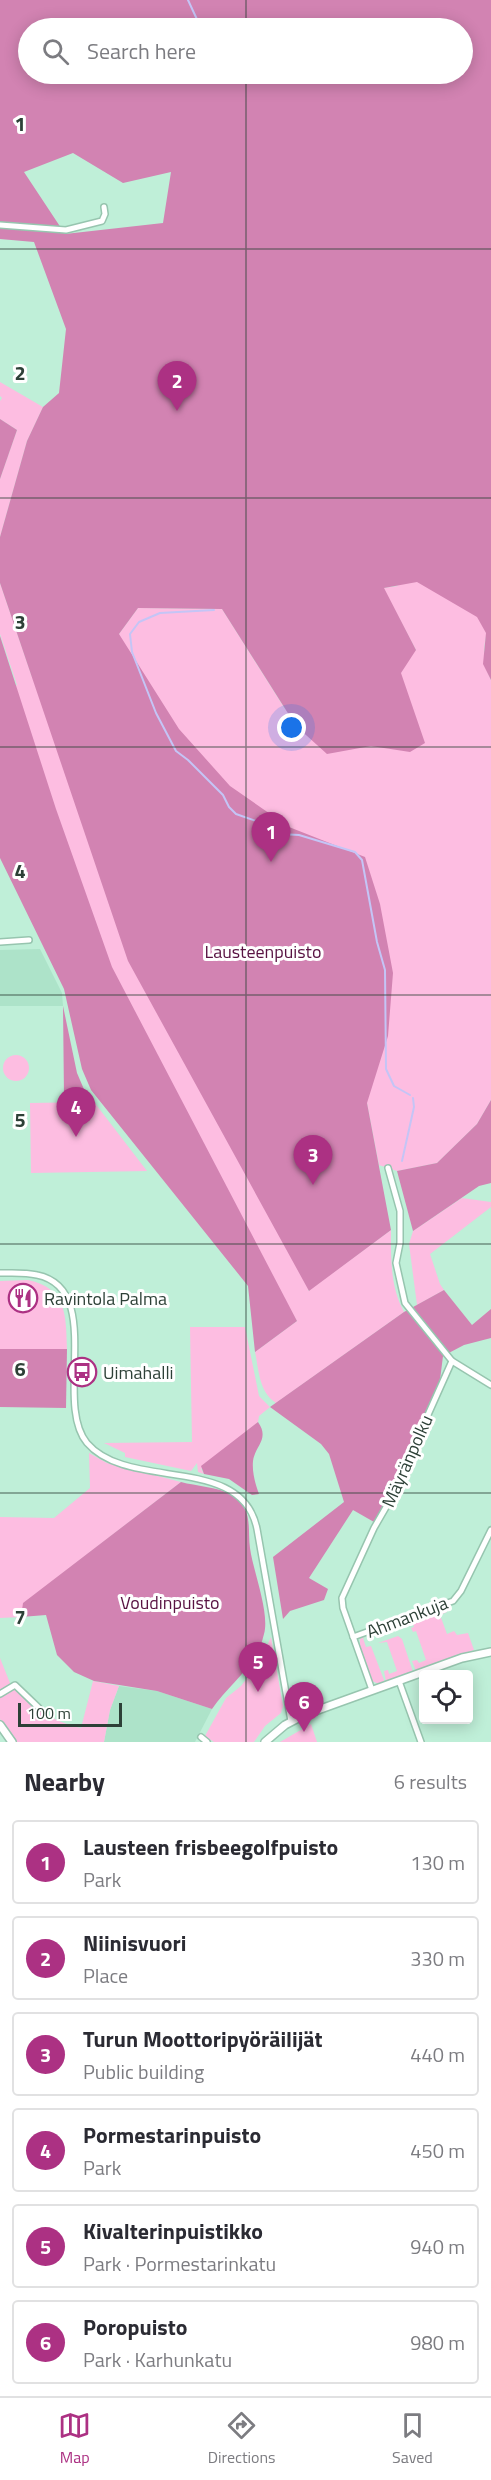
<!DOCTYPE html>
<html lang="en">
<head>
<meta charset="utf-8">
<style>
  body { margin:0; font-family:"Titillium Web",sans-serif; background:#f7f7f7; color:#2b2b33 }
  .controls { position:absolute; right:18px; bottom:18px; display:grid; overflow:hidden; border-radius:6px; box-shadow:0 3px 15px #0003 }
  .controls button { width:54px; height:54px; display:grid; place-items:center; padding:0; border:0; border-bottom:2px solid #e1e1e2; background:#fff; color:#2b2b33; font:30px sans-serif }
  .scale { position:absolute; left:18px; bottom:15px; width:104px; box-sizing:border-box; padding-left:6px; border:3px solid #2d4037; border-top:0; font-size:16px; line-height:21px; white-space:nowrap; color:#2d4037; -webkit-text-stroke:4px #fff; paint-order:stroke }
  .you { position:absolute; left:292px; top:728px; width:21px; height:21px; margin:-15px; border:4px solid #fff; border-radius:50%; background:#1a73e8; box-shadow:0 0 0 9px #1a73e833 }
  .badge { display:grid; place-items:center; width:39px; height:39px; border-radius:50%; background:#ac3183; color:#fff; font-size:20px; font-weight:700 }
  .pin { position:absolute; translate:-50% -50px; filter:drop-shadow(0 2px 3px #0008) }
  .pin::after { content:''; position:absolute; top:32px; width:21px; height:18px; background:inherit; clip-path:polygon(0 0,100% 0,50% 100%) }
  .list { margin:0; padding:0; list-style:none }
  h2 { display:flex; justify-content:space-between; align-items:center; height:78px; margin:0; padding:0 24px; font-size:26px }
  h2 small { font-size:20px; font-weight:400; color:#7c7c81 }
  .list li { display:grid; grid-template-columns:39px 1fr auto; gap:18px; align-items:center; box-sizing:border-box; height:84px; margin:0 12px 12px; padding:0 12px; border:2px solid #e1e1e2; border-radius:6px }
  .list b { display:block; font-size:22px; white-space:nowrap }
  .list p { margin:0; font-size:20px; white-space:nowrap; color:#7c7c81 }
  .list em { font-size:20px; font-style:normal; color:#7c7c81 }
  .icon { flex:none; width:33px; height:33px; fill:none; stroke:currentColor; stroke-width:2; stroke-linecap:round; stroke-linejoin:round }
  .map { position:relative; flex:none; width:491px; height:1742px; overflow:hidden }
  .search { position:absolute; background:#fff; box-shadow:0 3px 15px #0003; left:18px; right:18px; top:18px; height:66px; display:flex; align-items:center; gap:15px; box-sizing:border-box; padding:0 21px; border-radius:33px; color:#7c7c81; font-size:22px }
  .sheet { height:654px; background:#fff }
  nav { display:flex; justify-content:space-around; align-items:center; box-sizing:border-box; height:84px; border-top:2px solid #e1e1e2; background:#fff; font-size:16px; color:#7c7c81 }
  nav a { display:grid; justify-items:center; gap:3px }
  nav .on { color:#ac3183 }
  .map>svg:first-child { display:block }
  .built { fill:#ade3c9 }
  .green { fill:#fdbde1 }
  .forest { fill:#d283b2; fill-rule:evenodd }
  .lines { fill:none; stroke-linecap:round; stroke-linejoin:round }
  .stream { stroke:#c4c5f6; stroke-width:2 }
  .minor-casing { stroke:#97c5af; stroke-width:8 }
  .tertiary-casing { stroke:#97c5af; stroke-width:10 }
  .minor { stroke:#fff; stroke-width:5 }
  .tertiary { stroke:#fff; stroke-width:7 }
  .grid { fill:none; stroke:#2d4037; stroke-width:1.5; stroke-opacity:0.55 }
  .labels { text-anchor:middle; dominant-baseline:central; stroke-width:6; stroke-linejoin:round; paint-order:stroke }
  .park-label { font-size:18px; fill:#581242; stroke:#fff }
  .poi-label { font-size:18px; fill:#2d4037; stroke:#fff; text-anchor:start }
  .street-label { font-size:18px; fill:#2d4037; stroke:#fff }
  .grid-label { font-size:20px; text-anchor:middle; font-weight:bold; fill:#2d4037; stroke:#fff; stroke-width:6; stroke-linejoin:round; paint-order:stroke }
</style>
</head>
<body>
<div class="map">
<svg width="491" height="1742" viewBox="0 0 491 1742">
  <rect width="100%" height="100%" fill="#bfefd8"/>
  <g class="built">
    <path d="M 40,949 L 62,993 L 63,1006 L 0,1006 L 0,950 Z"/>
    <path d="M 119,1686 L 157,1691 L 212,1709 L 195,1742 L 104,1742 L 110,1710 Z"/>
  </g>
  <g class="green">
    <path d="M 0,382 L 43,407 L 27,441 L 0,537 L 0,479 L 17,430 L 0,419 L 0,401 L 2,398 L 0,396 Z"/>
    <path d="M 194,409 L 491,620 C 483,642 481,659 491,680 L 491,1100 L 477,1124 L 437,1163 L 397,1171 L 379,1165 L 367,1103 L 308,1291 L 391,1230 C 391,1259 390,1286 404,1312 L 276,1403 C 259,1392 259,1371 255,1352 L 297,1321 L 119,1043 L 0,693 L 17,685 L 0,634 L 0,583 L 32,677 L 119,634 L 138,608 L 222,609 L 285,709 L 416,650 L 383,588 L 398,586 Z"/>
    <circle cx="16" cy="1068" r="13"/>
    <path d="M 94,1102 L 147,1171 L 31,1173 L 30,1103 Z"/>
    <path d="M 462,1198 L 491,1202 L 491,1207 L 430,1254 L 440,1284 L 444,1290 L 417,1305 L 409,1244 L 413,1231 Z"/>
    <path d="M 28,1280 C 67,1288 66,1316 67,1349 L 0,1349 L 0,1281 Z"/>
    <path d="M 190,1327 L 245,1327 L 259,1396 L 270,1407 L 259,1416 L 258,1422 L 201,1469 L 204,1474 L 198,1472 L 197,1463 L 191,1471 L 125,1457 L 125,1453 L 104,1443 L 192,1442 Z"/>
    <path d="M 89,1453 L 107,1463 L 181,1482 L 24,1603 L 21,1617 L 0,1618 L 0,1517 L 54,1518 L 90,1488 Z"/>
    <path d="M 446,1608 L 447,1612 L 440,1615 L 447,1634 L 454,1631 L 457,1635 L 468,1633 L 474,1650 L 416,1671 L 412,1661 L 417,1660 L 419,1663 L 426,1660 L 416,1631 L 413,1632 L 411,1628 L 414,1627 L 412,1621 Z"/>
    <path d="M 367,1635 L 363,1638 L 366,1647 L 371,1646 L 384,1680 L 384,1682 L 379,1684 L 372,1681 L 360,1646 L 360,1639 Z"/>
    <path d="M 398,1636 L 402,1639 L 413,1672 L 386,1681 L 384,1671 L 388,1670 L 389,1674 L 397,1671 L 387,1642 L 378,1643 Z"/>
    <path d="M 271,1637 L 283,1706 L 281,1713 L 265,1726 L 254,1742 L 214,1742 L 205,1736 L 226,1698 L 241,1686 L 260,1661 Z"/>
    <path d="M 0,1658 L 10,1683 L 10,1690 L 16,1690 C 38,1710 51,1721 81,1728 L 93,1681 L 119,1686 L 110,1710 L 104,1742 L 17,1742 L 0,1719 Z"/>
    <path d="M 311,1724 L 317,1742 L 280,1742 Z"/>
  </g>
  <g class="forest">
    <path d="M 0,0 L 491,0 L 491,680 L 483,664 L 486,633 L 477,617 L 417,582 L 384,588 L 416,650 L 401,673 L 425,743 L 410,752 L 371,746 L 327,754 L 296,726 L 222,609 L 138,608 L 119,634 L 179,729 L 230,786 L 289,827 L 365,857 L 380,904 L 393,973 L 388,1036 L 367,1103 L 391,1230 L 309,1291 L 128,961 L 0,583 L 0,537 L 27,441 L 43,407 L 59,393 L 66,329 L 34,242 L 0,239 ZM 28,28 L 462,28 L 462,74 L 28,74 ZM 73,153 L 123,183 L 171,172 L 163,223 L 65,234 L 24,172 Z"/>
    <path d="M 0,419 L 17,430 L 0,479 Z"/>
    <path d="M 0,636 L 56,809 L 112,967 L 297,1321 L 255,1352 L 248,1286 L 91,1090 L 82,1069 L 64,989 L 0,858 Z"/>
    <path d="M 63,1006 L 77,1073 L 86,1094 L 82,1100 L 64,1097 Z"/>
    <path d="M 491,1100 L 491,1183 L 479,1186 L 413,1231 L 397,1171 L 437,1163 L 477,1124 Z"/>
    <path d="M 444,1290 L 472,1325 L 491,1309 L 491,1338 L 464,1345 L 443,1356 L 440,1380 L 379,1515 L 374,1522 L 353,1510 L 309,1578 L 328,1589 L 324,1600 L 290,1611 L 283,1619 L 273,1557 L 344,1502 L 329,1454 L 321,1444 L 270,1407 L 404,1312 Z"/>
    <path d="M 0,1349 L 67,1349 L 66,1408 L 0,1407 Z"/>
    <path d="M 258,1422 C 270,1439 255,1446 253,1461 C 252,1472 255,1483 259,1494 L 252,1495 L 229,1479 L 204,1474 L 201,1466 Z"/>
    <path d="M 181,1482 C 196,1486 217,1487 231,1494 C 235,1496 241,1503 244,1507 C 251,1520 248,1534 250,1548 C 253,1571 270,1613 264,1634 C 257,1666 229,1684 212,1709 L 157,1691 L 94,1681 L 74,1672 L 57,1655 L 46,1615 L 21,1617 L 23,1603 Z"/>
  </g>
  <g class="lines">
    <g class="stream">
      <path d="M 188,0 L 201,28"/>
      <path d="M 214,610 L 160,613 L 139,622 L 130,634 L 132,652 L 156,713 L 176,751 L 188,760 L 223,795 L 229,807 L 236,814 L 270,826 L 280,834 L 299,835 L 355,852 L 362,860 L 377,942 L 385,970 L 386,1069 L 394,1086 L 410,1095"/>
      <path d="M 402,1161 L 414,1107 L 413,1098"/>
    </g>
    <g class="minor-casing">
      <g id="minor">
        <path d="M 0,225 L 66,230 L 102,221 L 105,214 L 104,207"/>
        <path d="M 0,942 L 29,940"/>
        <path d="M 388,1168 L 400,1211 L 400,1243 L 396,1263 L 405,1303 L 452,1361"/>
        <path d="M 0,1273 C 12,1273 25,1272 37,1275 C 105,1289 53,1402 87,1443 C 129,1492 242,1453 257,1529 L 291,1721"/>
        <path d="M 353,1637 L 453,1601 L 461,1591 L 491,1530"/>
        <path d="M 399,1681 L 421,1742"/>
        <path d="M 372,1690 L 343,1608 L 342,1598 L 374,1528 L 389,1502 L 452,1361 L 491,1385"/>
        <path d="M 0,1694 L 15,1685 L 39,1708"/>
        <path d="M 201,1737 L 207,1742"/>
      </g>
    </g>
    <g class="tertiary-casing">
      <g id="tertiary">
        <path d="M 0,1725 L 12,1742"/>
        <path d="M 265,1742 L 285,1725 L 304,1715 L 462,1658 L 491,1652"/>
      </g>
    </g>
    <use href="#minor" class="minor"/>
    <use href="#tertiary" class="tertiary"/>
  </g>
  <path class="grid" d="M 246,0 L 246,28M 246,74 L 246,1742M 0,249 L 491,249M 0,498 L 491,498M 0,747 L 491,747M 0,995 L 491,995M 0,1244 L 491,1244M 0,1493 L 491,1493"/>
  <defs>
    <g id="restaurant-ring" transform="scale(1.5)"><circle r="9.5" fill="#fff" stroke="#ac3183" stroke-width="1.5"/><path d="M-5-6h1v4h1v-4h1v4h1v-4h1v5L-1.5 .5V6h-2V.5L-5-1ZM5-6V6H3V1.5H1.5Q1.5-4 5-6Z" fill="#ac3183"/></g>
    <g id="bus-ring" transform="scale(1.5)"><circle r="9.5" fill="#fff" stroke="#ac3183" stroke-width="1.5"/><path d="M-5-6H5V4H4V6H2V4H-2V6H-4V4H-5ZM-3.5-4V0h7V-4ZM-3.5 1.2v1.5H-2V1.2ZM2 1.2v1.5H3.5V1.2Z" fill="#ac3183"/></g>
  </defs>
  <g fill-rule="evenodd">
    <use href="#restaurant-ring" x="23" y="1298"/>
    <use href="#bus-ring" x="82" y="1372"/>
  </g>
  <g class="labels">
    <g class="park-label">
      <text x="263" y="951">Lausteenpuisto</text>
      <text x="170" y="1602">Voudinpuisto</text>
    </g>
    <g class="poi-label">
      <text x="44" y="1298">Ravintola Palma</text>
      <text x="103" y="1372">Uimahalli</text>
    </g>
    <g class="street-label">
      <text transform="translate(407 1461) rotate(-66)">Mäyränpolku</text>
      <text transform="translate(407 1617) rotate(-21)">Ahmankuja</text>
    </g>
  </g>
  <g class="grid-label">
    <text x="20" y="131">1</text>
    <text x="20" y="380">2</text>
    <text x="20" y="629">3</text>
    <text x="20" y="878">4</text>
    <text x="20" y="1127">5</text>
    <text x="20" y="1376">6</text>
    <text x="20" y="1624">7</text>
  </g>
</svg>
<div class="controls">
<button><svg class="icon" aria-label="locate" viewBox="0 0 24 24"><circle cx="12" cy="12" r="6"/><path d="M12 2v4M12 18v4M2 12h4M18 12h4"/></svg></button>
</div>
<div class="scale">100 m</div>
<div class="you"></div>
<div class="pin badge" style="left:271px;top:862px">1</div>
<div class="pin badge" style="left:177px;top:411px">2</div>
<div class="pin badge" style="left:313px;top:1185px">3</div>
<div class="pin badge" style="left:76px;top:1137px">4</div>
<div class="pin badge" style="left:258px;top:1692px">5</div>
<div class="pin badge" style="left:304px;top:1732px">6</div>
<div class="search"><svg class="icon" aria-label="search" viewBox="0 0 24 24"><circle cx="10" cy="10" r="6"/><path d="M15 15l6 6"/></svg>Search here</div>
</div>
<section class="sheet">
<h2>Nearby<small>6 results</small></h2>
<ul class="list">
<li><span class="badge">1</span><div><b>Lausteen frisbeegolfpuisto</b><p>Park</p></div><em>130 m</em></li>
<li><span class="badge">2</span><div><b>Niinisvuori</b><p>Place</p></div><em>330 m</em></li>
<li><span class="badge">3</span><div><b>Turun Moottoripyöräilijät</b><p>Public building</p></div><em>440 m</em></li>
<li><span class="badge">4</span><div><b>Pormestarinpuisto</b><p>Park</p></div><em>450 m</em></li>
<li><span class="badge">5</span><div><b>Kivalterinpuistikko</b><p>Park · Pormestarinkatu</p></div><em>940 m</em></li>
<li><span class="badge">6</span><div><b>Poropuisto</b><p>Park · Karhunkatu</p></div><em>980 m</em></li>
</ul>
</section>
<nav>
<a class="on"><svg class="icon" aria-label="map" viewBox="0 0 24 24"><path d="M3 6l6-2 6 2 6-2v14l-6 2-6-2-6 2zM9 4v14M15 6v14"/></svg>Map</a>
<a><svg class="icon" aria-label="directions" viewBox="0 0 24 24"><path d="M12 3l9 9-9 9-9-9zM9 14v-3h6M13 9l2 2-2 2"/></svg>Directions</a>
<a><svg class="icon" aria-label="saved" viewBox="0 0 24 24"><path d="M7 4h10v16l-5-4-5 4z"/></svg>Saved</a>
</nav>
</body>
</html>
